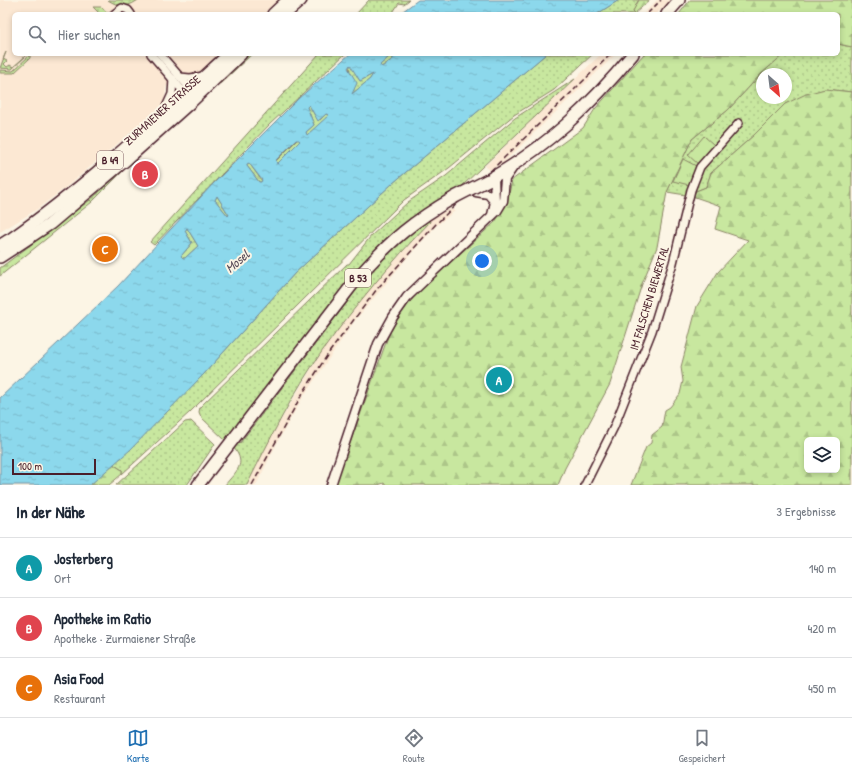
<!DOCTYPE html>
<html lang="de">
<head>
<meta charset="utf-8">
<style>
  body { margin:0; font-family:"Patrick Hand",sans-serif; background:#f6f6f7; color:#1f2937 }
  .controls { position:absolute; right:12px; bottom:12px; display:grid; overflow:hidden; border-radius:6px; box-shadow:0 2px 6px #0003 }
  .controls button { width:36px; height:36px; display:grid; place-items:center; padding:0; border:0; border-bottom:1px solid #e0e1e3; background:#fff; color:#1f2937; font:20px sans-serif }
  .compass { position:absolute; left:756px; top:68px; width:36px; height:36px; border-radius:50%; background:#fff; box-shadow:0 2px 6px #0003; rotate:152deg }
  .scale { position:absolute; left:12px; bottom:10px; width:84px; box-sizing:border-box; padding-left:4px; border:2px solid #4a1f2b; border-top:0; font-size:11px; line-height:14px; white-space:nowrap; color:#4a1f2b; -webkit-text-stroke:3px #fcf5e5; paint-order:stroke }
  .you { position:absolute; left:482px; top:261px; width:14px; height:14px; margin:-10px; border:3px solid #fff; border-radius:50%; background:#1a73e8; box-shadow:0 0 0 6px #1a73e833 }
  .badge { display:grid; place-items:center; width:26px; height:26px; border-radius:50%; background:#1f6fb2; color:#fff; font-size:13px; font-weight:700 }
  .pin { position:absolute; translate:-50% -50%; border:2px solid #fff; box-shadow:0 1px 4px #0006 }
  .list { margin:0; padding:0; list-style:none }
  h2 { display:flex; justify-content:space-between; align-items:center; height:52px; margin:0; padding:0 16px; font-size:17px }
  h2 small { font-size:13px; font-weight:400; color:#747a83 }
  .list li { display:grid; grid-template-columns:26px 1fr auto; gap:12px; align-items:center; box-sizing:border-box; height:60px; padding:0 16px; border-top:1px solid #e0e1e3 }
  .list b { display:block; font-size:15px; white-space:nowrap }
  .list p { margin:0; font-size:13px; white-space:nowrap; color:#747a83 }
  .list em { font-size:13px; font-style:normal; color:#747a83 }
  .icon { flex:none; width:22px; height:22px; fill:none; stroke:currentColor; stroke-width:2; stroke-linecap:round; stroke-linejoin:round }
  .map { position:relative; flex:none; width:852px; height:485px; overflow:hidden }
  .search { position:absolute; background:#fff; box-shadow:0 2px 6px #0003; left:12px; right:12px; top:12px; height:44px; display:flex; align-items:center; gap:10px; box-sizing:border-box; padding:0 14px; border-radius:6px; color:#747a83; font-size:15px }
  .sheet { height:232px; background:#fff }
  nav { display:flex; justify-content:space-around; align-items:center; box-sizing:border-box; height:56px; border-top:1px solid #e0e1e3; background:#fff; font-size:11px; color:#747a83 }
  nav a { display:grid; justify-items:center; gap:2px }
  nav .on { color:#1f6fb2 }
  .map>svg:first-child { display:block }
  .built { fill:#fce8d3 }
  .grass { fill:url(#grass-dots); stroke:#898365; fill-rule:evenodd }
  .forest { fill:url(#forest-firs); stroke:#898365; fill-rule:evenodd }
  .park { fill:url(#park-tufts); stroke:#898365 }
  .pitch { fill:#c8e79f; stroke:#898365 }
  .water { fill:url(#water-ripples); stroke:#728e9f; fill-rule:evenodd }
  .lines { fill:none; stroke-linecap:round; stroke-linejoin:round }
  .minor-casing { stroke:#4a1f2b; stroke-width:10 }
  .tertiary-casing { stroke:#4a1f2b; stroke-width:11 }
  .primary-casing { stroke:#4a1f2b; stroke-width:14 }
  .motorway-casing { stroke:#4a1f2b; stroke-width:15 }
  .minor { stroke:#fcf5e5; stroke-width:7 }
  .tertiary { stroke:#fcf5e5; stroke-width:8 }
  .primary { stroke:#fcf5e5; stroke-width:11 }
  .motorway { stroke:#fcf5e5; stroke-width:12 }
  .rail { stroke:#4a1f2b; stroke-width:1.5; stroke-dasharray:6 3; stroke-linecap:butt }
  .primary-bridge-casing { stroke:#4a1f2b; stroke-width:14; stroke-linecap:butt }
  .primary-bridge { stroke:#fcf5e5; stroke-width:11 }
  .labels { text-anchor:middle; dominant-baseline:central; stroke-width:4; stroke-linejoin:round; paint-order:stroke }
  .shield { fill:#fcf5e5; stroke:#7f5f63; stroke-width:1 }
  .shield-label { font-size:11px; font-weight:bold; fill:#4a1f2b }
  .street-label { font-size:12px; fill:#4a1f2b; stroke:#fcf5e5 }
  .water-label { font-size:13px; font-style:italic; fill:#5a4d5b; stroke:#fcf5e5 }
</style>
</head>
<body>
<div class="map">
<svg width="852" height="485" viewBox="0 0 852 485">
  <defs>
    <pattern id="grass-dots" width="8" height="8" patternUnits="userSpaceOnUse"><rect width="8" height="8" fill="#c8e79f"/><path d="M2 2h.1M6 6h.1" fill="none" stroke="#adc689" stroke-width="1.8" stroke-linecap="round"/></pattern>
    <pattern id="forest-firs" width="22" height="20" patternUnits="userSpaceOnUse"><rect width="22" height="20" fill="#c8e79f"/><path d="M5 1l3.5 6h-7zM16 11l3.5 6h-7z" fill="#adc689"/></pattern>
    <pattern id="park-tufts" width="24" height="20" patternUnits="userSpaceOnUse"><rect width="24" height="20" fill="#c8e79f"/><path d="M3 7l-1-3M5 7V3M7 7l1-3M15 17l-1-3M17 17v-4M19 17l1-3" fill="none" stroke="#adc689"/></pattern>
    <pattern id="water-ripples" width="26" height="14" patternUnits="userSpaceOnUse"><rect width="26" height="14" fill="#8cd8ec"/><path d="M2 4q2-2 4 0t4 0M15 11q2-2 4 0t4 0" fill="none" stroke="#7ab9cb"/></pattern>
  </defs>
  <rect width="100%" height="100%" fill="#fcf5e5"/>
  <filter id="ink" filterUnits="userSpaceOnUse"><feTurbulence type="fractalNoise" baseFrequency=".025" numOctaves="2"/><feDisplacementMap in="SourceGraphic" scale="8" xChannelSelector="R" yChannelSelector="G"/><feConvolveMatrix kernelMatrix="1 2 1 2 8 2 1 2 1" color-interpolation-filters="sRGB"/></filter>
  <g filter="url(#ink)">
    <g class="built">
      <path d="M 0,0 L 280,0 L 265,14 L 14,14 L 14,54 L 221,54 L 198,73 L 173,79 L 166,87 L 165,98 L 161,106 L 148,118 L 65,188 L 36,210 L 0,232 Z"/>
      <path d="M 657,0 L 671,0 L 656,14 L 643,14 Z"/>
      <path d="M 601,54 L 616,54 L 503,163 L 490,170 L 485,166 Z"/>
      <path d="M 450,209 L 455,211 L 437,225 L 407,258 L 353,323 L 303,397 L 279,439 L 256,485 L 247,485 L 271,437 L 322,351 L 372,286 L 430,222 L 429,219 Z"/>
    </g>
    <g class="grass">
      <path d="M 108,0 L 138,0 C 127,8 119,7 108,0 Z"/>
      <path d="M 369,0 L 409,0 L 404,4 L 399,3 L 392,14 L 356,14 Z"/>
      <path d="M 619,0 L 639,0 L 636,4 L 634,14 L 597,14 Z"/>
      <path d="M 93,7 L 101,7 L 109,14 L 100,14 Z"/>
      <path d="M 838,44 L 852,47 L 852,92 L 825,89 L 785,104 L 754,135 L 711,173 L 706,187 L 696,191 L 692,196 L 667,192 L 692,139 L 728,110 L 761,74 L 782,55 L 838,54 ZM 762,74 L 786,74 L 786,98 L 762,98 Z"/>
      <path d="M 6,52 L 3,59 L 7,61 L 4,64 L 7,67 L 10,65 L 13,67 L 28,54 L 12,69 L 0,68 Z"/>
      <path d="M 245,54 L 252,54 L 221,83 L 216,85 Z"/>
      <path d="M 319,54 L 345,54 L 269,125 L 154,245 L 150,242 Z"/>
      <path d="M 389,54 L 393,54 L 393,59 L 381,67 L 380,65 L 390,56 Z"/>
      <path d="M 546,54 L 593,54 L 554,90 L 514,115 L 449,168 L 404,200 L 190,412 L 122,474 L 122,470 L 113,464 L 203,375 L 295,273 L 393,183 Z"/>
      <path d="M 30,55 L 30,58 L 14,73 L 0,73 L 0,70 L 13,71 Z"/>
      <path d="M 349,65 L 352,66 L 360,81 L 373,74 L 370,79 L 352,94 Z"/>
      <path d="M 575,79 L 462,186 L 427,207 L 401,226 L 382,244 L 226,441 L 201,417 L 199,412 L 200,407 L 347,264 L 349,264 L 371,236 L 408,202 L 446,176 L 515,118 Z"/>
      <path d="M 309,104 L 314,114 L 320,120 L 326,114 L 329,116 L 307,135 L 306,132 L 314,125 L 307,107 Z"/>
      <path d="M 187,110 L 187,113 L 136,158 L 92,202 L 90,200 L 116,177 L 121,168 Z"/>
      <path d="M 298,139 L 301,141 L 299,143 L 277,164 L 276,161 Z"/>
      <path d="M 249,163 L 262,181 L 261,182 L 259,182 L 247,166 L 247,164 Z"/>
      <path d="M 217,196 L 229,215 L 228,216 L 215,200 Z"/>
      <path d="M 429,219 L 430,222 C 391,262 356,305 323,350 C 293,392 270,439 247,485 L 225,485 C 236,471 247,465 234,448 L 238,443 L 240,443 L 364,280 L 394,246 Z"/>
      <path d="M 187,228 L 198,246 L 185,258 L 182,258 L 181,256 L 192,243 L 185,231 Z"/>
      <path d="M 191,421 L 215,444 L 187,485 L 116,485 L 185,422 Z"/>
    </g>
    <g class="forest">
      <path d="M 639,0 L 650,0 L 634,14 L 633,11 Z"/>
      <path d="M 690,0 L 852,0 L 852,47 L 838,44 L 838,14 L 679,14 Z"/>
      <path d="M 644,54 L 784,54 L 761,74 L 728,110 L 692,139 L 667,192 L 657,247 L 642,284 L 610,384 L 565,468 L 558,485 L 385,485 L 384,483 L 378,485 L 335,485 L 389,334 L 402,312 L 419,291 L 495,222 L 507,203 L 512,180 L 583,128 L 595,109 Z"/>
      <path d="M 825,89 L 852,92 L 852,485 L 631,485 L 646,447 L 651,443 L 652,435 L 662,427 L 665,410 L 670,407 L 680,394 L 683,381 L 681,367 L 697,306 L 718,272 L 748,240 L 715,229 L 721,206 L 692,196 L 696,191 L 706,187 L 711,173 L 754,135 L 785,104 L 806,94 ZM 807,440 L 837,440 L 837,470 L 807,470 Z"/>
      <path d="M 90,200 L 92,202 L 0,276 L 0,268 Z"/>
      <path d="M 113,464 L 122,470 L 122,474 L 109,485 L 90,485 Z"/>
    </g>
    <path class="park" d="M 683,159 L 698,167 L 689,185 L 673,181 Z"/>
    <path class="pitch" d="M 704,136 L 714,145 L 698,164 L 688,155 Z"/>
    <g class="water">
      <path d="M 418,0 L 619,0 L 597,14 L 399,14 Z"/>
      <path d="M 350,54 L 389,54 L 390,56 L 380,65 L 382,67 L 393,59 L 393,54 L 546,54 L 393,183 L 295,273 L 203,375 L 130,450 L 90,485 L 0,485 L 0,398 L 118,286 L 212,185 L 299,98 ZM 350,65 L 360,81 L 373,74 L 370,79 L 352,94 L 357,83 L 348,68 ZM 309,105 L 318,121 L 326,114 L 329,115 L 307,135 L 306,132 L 314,125 L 307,107 ZM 296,140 L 299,140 L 300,141 L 277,164 L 276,160 ZM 249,163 L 262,180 L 261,182 L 259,182 L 247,166 L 247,164 ZM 217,196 L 229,215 L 228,216 L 215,200 ZM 187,228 L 198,246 L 185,258 L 183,258 L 181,256 L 192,243 L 185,231 Z"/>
    </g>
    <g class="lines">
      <g class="minor-casing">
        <g id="minor">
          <path d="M 114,14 L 122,8 L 128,10 L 131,14"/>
          <path d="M 151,54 L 188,97"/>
          <path d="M 160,54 L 193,92"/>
          <path d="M 180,77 L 190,78 L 204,76"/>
          <path d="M 166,107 L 172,94 L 173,79"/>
          <path d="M 585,485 L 614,427 L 652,331 L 673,263 L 691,190 L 700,167 L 739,123"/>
        </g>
      </g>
      <g class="tertiary-casing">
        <g id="tertiary">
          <path d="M 476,192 L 488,194 L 495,202"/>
          <path d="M 492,215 L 495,202 L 494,176"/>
          <path d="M 331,485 L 378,344 L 393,317 L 407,297 L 497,211 L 503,201 L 505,179 L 514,166"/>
        </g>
      </g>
      <g class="primary-casing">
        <g id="primary">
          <path d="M 273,14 L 288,0"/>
          <path d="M 285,14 L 301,0"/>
          <path d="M 667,14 L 679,0"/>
          <path d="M 488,180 C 547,147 590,106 633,54"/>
          <path d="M 8,241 C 87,186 158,119 229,54"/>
          <path d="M 0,257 L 50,224 L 127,159 L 192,101 L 241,54"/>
          <path d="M 198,485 L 359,276 C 391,240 413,221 455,197"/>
        </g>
      </g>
      <g class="motorway-casing">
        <path id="motorway" d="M 0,246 L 8,241"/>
      </g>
      <use href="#minor" class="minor"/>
      <use href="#tertiary" class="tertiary"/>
      <use href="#primary" class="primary"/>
      <use href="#motorway" class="motorway"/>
      <g class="rail">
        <path d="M 647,14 L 661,0"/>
        <path d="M 252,485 L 301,396 L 328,354 L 377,289 L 436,224 L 611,54"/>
      </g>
      <g class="primary-bridge-casing">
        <path id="primary-bridge" d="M 455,197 L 488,180"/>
      </g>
      <use href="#primary-bridge" class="primary-bridge"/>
    </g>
  </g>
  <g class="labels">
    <g class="shield">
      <rect x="97" y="151" width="26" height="18" rx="3"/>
      <rect x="345" y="269" width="26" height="18" rx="3"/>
    </g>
    <g class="shield-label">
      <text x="110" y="160">B 49</text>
      <text x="358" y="278">B 53</text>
    </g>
    <g class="street-label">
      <text transform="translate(162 110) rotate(-42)">ZURMAIENER STRASSE</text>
      <text transform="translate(649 298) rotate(-73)">IM FALSCHEN BIEWERTAL</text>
    </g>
    <g class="water-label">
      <text transform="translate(237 261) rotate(-41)">Mosel</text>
    </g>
  </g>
</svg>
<div class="controls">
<button><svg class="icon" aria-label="layers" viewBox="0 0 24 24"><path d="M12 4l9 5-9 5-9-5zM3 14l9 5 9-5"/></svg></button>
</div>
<svg class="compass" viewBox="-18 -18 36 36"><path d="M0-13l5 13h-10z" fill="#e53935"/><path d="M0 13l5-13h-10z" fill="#747a83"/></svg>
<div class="scale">100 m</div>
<div class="you"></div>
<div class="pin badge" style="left:499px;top:380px;background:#0f9aa8">A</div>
<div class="pin badge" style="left:145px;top:174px;background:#e0444e">B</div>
<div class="pin badge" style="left:105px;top:249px;background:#e8710a">C</div>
<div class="search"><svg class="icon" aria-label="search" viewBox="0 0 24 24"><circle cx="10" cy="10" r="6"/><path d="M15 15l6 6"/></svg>Hier suchen</div>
</div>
<section class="sheet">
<h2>In der Nähe<small>3 Ergebnisse</small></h2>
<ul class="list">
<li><span class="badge" style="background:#0f9aa8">A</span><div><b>Josterberg</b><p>Ort</p></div><em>140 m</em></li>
<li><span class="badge" style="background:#e0444e">B</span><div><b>Apotheke im Ratio</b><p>Apotheke · Zurmaiener Straße</p></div><em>420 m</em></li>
<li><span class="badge" style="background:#e8710a">C</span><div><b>Asia Food</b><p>Restaurant</p></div><em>450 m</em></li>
</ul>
</section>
<nav>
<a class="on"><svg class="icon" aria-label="map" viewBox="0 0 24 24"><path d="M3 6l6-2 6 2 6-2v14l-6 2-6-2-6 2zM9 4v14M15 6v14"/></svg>Karte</a>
<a><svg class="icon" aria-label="directions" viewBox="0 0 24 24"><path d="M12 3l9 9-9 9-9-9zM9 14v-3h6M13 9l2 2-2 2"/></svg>Route</a>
<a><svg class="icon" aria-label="saved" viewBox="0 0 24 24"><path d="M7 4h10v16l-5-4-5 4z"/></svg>Gespeichert</a>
</nav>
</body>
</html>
